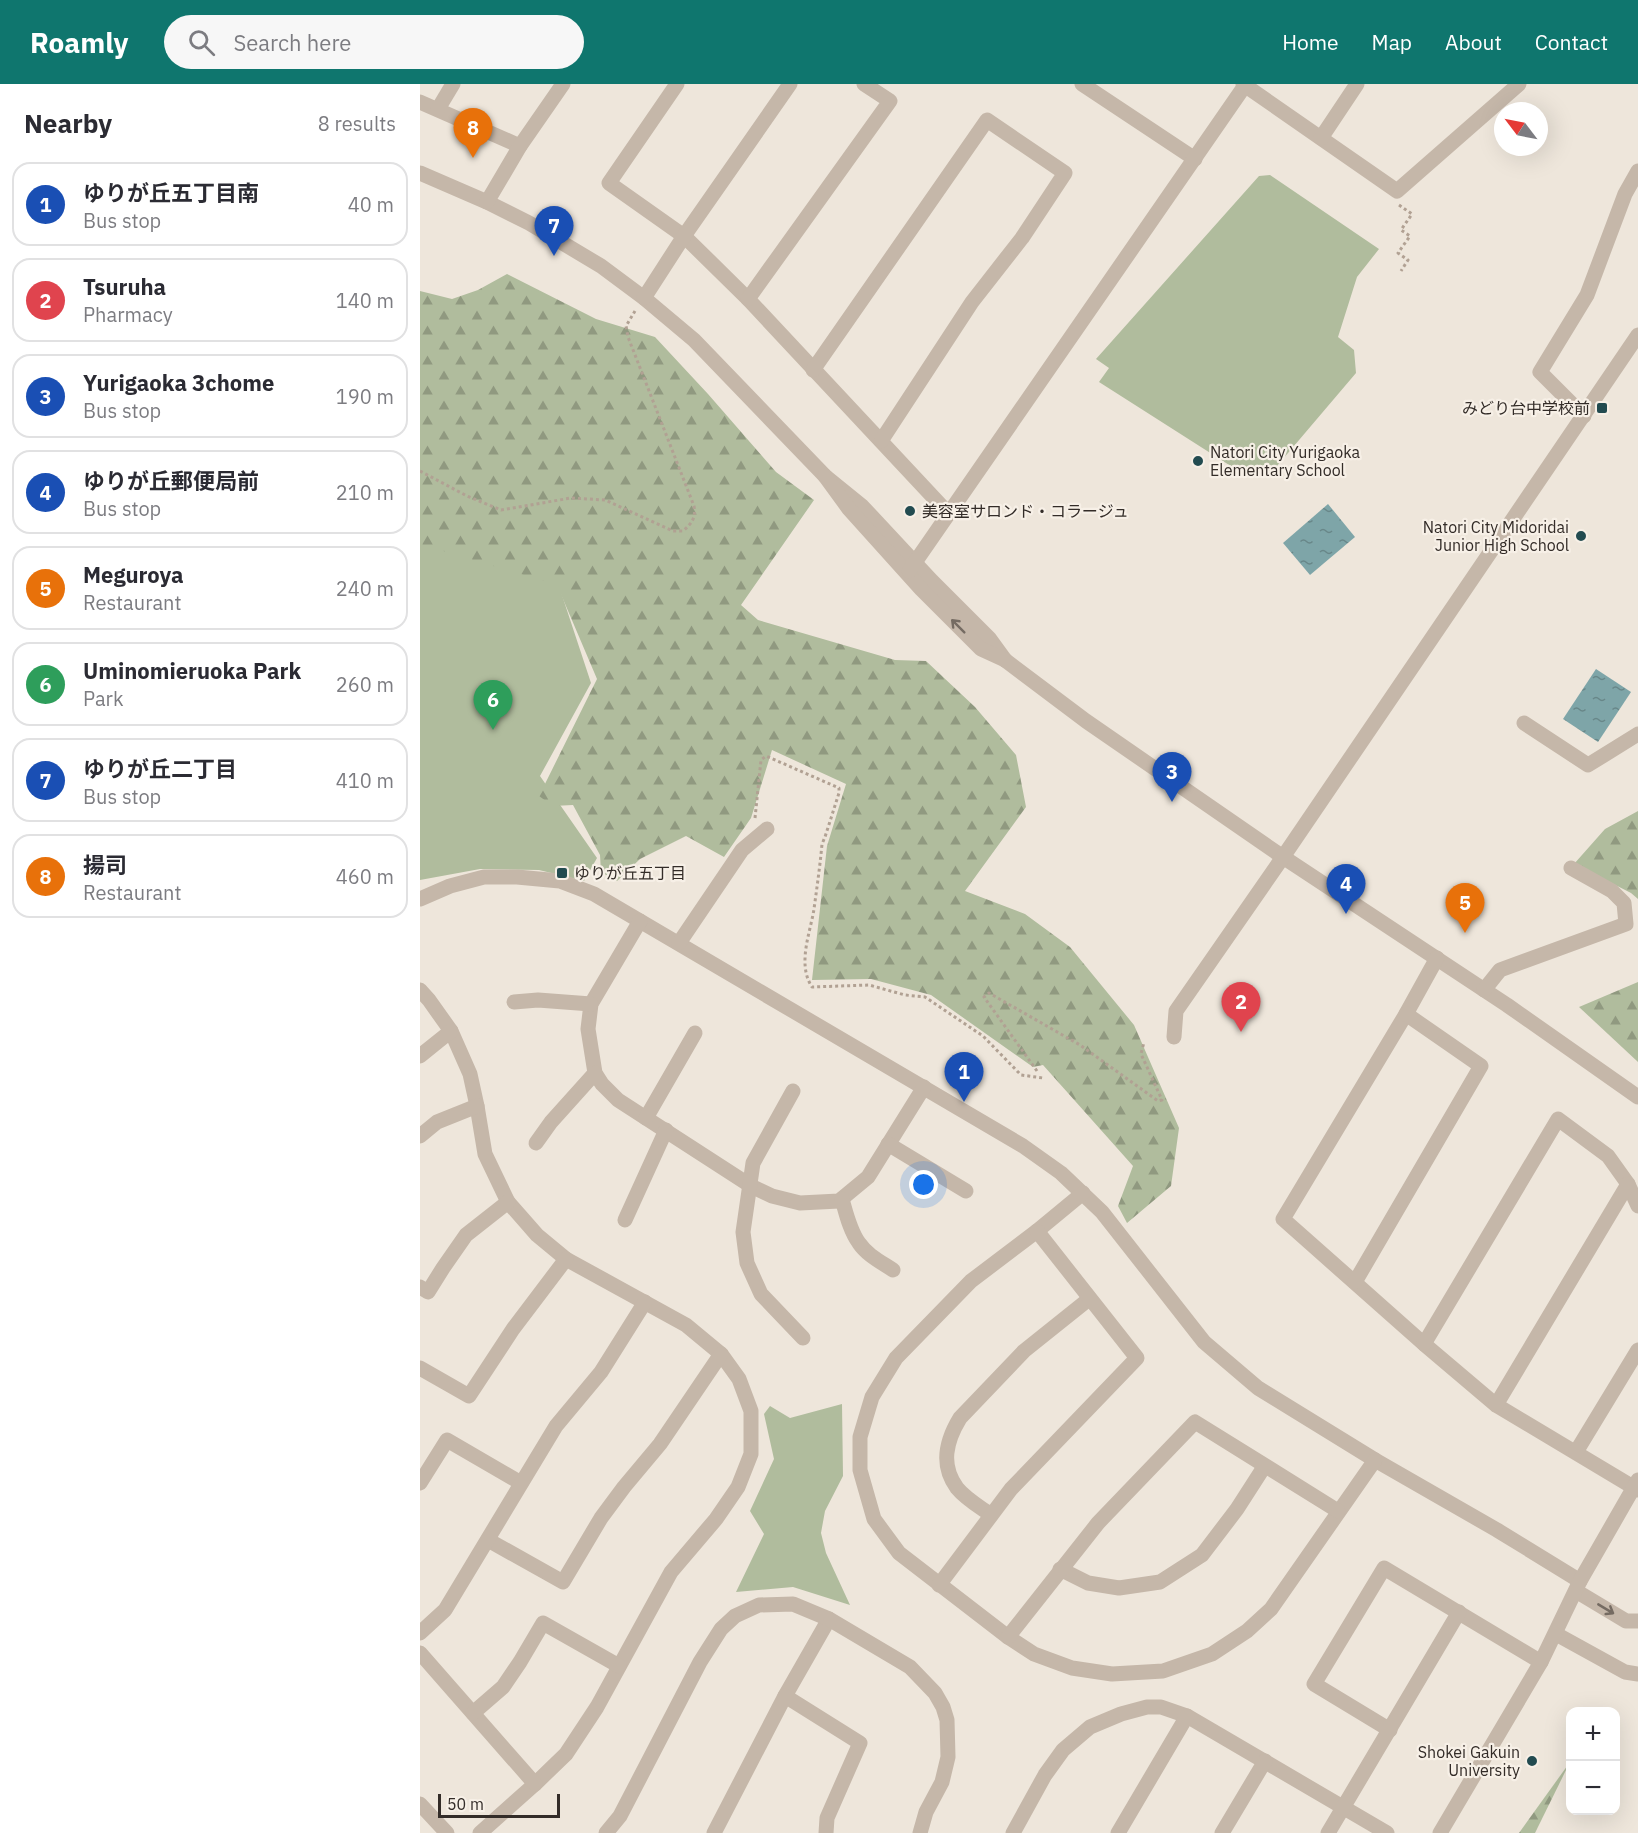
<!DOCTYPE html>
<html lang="en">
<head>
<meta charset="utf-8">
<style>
  body { margin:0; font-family:"IBM Plex Sans","Noto Sans JP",sans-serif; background:#f7f7f7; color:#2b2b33 }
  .controls { position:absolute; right:18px; bottom:18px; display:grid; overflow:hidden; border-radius:12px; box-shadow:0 6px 24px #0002 }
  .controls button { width:54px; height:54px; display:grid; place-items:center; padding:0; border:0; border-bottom:2px solid #e1e1e2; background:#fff; color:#2b2b33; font:30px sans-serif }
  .compass { position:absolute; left:1074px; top:18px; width:54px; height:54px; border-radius:50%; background:#fff; box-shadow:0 6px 24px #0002; rotate:302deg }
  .scale { position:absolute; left:18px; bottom:15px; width:122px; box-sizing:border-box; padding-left:6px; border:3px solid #332c28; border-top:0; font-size:16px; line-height:21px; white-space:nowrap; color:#332c28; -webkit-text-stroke:4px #f7f0e7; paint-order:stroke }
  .you { position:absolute; left:504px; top:1101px; width:21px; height:21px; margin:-15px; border:4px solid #fff; border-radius:50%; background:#1a73e8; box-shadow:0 0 0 9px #1a73e833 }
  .badge { display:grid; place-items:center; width:39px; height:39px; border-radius:50%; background:#0f766e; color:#fff; font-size:20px; font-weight:700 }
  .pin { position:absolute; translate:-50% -50px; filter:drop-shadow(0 2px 3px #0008) }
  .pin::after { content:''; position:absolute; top:32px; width:21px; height:18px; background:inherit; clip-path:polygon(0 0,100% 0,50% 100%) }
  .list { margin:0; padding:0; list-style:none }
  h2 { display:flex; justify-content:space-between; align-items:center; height:78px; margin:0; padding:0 24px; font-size:26px }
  h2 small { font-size:20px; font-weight:400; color:#7c7c81 }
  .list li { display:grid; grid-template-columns:39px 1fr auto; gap:18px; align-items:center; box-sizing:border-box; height:84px; margin:0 12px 12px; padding:0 12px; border:2px solid #e1e1e2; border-radius:18px }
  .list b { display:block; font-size:22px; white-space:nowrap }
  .list p { margin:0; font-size:20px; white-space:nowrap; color:#7c7c81 }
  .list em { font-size:20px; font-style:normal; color:#7c7c81 }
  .icon { flex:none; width:33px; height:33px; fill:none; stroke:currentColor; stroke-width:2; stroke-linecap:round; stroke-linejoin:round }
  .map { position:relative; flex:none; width:1218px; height:1749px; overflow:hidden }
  header { display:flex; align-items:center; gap:36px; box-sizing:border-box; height:84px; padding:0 30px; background:#0f766e; color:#fff }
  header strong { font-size:28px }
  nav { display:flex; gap:33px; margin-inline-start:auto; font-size:21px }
  .search { width:420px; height:54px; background:#f7f7f7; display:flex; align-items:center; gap:15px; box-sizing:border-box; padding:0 21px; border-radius:33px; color:#7c7c81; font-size:22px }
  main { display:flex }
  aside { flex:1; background:#fff }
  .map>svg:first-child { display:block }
  .green { fill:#b0bc9d }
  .forest { fill:url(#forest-firs) }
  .water { fill:url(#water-ripples) }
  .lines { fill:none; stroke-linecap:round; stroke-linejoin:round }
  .path { stroke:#b1a193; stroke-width:3; stroke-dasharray:3 3; stroke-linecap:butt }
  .minor { stroke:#c5b7a9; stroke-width:15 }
  .oneway { stroke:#756b62 }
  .poi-dot { fill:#224b50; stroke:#f7f0e7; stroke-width:2 }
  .labels { text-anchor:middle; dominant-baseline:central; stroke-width:4.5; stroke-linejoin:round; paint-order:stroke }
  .poi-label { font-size:16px; fill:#332c28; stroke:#f7f0e7; text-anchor:end }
</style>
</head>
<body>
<header>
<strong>Roamly</strong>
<div class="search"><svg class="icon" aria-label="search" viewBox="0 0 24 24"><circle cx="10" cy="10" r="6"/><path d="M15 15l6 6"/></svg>Search here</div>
<nav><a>Home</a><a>Map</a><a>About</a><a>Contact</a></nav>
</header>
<main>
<aside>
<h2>Nearby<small>8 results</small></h2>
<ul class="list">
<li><span class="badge" style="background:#1a4fb4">1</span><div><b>ゆりが丘五丁目南</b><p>Bus stop</p></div><em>40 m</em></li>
<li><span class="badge" style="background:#e0444e">2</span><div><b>Tsuruha</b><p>Pharmacy</p></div><em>140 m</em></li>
<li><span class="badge" style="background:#1a4fb4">3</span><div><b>Yurigaoka 3chome</b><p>Bus stop</p></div><em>190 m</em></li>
<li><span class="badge" style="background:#1a4fb4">4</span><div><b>ゆりが丘郵便局前</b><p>Bus stop</p></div><em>210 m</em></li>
<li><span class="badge" style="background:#e8710a">5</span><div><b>Meguroya</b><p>Restaurant</p></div><em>240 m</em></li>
<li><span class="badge" style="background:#2e9e5b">6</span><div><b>Uminomieruoka Park</b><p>Park</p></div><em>260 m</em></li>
<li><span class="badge" style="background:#1a4fb4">7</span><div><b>ゆりが丘二丁目</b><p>Bus stop</p></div><em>410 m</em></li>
<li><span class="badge" style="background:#e8710a">8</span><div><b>揚司</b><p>Restaurant</p></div><em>460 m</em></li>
</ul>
</aside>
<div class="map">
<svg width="1218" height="1749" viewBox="0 0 1218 1749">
  <defs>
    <pattern id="forest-firs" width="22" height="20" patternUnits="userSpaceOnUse" patternTransform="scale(1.5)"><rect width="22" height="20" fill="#b0bc9d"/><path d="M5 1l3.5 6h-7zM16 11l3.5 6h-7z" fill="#909980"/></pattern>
    <pattern id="water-ripples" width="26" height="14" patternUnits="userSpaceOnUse" patternTransform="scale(1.5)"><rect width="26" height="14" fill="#7ea5a8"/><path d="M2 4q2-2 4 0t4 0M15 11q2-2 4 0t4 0" fill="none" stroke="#688789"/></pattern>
  </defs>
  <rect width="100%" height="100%" fill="#eee6db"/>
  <g class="green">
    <path d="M 850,91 L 959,165 L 937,193 L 918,253 L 934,266 L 936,289 L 851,389 L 817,386 L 679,298 L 689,284 L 676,275 L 839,92 Z"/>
    <path d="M 0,455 L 137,496 L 171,599 L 120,692 L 177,774 L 164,797 L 119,786 L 60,785 L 0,796 Z"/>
    <path d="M 422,1320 L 423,1392 L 405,1427 L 401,1449 L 406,1469 L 430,1521 L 373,1503 L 316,1508 L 344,1450 L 330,1427 L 354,1375 L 344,1330 L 350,1322 L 370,1334 Z"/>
  </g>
  <g class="forest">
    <path d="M 87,190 L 176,235 L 235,253 L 288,310 L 356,388 L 394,416 L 321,521 L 338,536 L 475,576 L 506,577 L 555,623 L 596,671 L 606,723 L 545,807 L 605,830 L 650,863 L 714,941 L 759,1044 L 751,1102 L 707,1139 L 698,1122 L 713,1082 L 623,981 L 613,983 L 511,911 L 451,895 L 392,896 L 407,762 L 426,700 L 352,666 L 331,734 L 304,773 L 266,752 L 220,775 L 197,797 L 181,788 L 180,771 L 153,721 L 133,722 L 119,712 L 177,595 L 137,501 L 0,460 L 0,207 L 32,215 L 58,206 Z"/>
    <path d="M 1218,727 L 1218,815 L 1211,809 L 1154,780 L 1185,745 Z"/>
    <path d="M 1218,898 L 1218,978 L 1159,923 Z"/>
    <path d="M 1150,1678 L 1115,1749 L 1099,1749 Z"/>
  </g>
  <g class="water">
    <path d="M 908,420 L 935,453 L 890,491 L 863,459 Z"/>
    <path d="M 1176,585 L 1211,608 L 1178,658 L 1143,635 Z"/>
  </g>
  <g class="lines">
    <g class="path">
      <path d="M 979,121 L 992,130 L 981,146 L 990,152 L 978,169 L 988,176 L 981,187"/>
      <path d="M 0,387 L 47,412 L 81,426 L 151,414 L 185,416 L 253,447 L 263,447 C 272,439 276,434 274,422 L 208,253 L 206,242 L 215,227"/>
      <path d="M 335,734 L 341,676 L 346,672 L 419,704 L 419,709 L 405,753 L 402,760 C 400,782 397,803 394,825 C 390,850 377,880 392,903 L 449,901 L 485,911 L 505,913 L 563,952 L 601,991 L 623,994"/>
      <path d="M 617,987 L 564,913 L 569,909 L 660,961 L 738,1017 L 742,1016 L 721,970 L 724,958"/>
    </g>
    <g class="minor">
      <path d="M 257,0 L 189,99 L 264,152 L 328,215 L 529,430"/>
      <path d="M 662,0 L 775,75"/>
      <path d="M 823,0 L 977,107 L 1099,0"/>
      <path d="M 0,18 L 100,62"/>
      <path d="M 18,25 L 33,0"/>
      <path d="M 901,54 L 937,0"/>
      <path d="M 0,89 L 67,118 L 109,139 L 181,182 L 224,214 L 274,256 L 405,392 L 442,422 L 512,497 L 569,554 L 585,576"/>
      <path d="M 67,118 L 100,62 L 143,0"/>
      <path d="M 224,214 L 264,152 L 370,0"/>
      <path d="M 328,215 L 470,17 L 444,0"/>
      <path d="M 393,286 L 567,36 L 645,89 L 602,154 L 552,218 L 461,357"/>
      <path d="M 1164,332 L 1120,288 L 1167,211 L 1205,110 L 1218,87"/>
      <path d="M 405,392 L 429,425 L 501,505 L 561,565 L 585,576 L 666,637 L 863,773 L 1087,921 L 1218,1013"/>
      <path d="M 489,487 L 826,0"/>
      <path d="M 1104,639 L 1168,681 L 1218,650"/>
      <path d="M 0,815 L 30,802 L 64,793 L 97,793 L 140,797 L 174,810 L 603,1062 L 641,1089 L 682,1128 L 784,1258 L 838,1304 L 955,1376 L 1077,1446 L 1160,1497"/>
      <path d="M 220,837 L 171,920 L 168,945 L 175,989 L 182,1000 L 198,1016 L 331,1102 L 352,1112 L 380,1119 L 419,1117 L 448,1093 L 504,1003"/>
      <path d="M 259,859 L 322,766 L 347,745"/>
      <path d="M 1017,874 L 986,930 L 863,1135 L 1004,1260 L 1076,1321 L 1218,1406"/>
      <path d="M 0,906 L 9,916 L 31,947 L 50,990 L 57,1022 L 65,1070 L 88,1118 L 117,1151 L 146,1175 L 266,1241 L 301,1270 L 319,1295 L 331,1327 L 331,1370 L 318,1403 L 296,1435 L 251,1488 L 177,1623 L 146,1670 L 115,1700 L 60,1749"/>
      <path d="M 1064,906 L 1080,886 L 1206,840 L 1204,819 L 1192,807 L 1151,784"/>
      <path d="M 94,918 L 118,916 L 171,920"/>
      <path d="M 754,953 L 756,927 L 863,773 L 1218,251"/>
      <path d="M 0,972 L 31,947"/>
      <path d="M 373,1007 L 333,1079 L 323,1148 L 327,1179 L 341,1210 L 383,1254"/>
      <path d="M 226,1034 L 275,949"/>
      <path d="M 0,1052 L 17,1038 L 57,1022"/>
      <path d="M 116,1059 L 131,1038 L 175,989"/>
      <path d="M 468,1060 L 546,1107"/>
      <path d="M 663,1109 L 617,1147 L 551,1197 L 476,1274 L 452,1313 L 440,1353 L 440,1386 L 454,1435 L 479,1469 L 588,1553 L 614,1570 L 652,1584 L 692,1590 L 743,1587 L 792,1570 L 827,1547 L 851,1525 L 955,1376"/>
      <path d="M 422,1115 C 426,1129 430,1147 439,1159 C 447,1171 461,1178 473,1186"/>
      <path d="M 205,1136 L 246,1046"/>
      <path d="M 935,1198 L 1061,982 L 986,930"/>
      <path d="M 0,1203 L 8,1208 L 23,1184 L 46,1151 L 88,1118"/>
      <path d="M 1004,1260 L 1138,1035 L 1188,1072 L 1208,1100 L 1218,1122"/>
      <path d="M 0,1284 L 49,1312 L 93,1245 L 146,1175"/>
      <path d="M 1076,1321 L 1208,1100"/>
      <path d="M 1156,1368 L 1218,1266"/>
      <path d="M 0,1399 L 27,1356 L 101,1399"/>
      <path d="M 571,1431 C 560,1423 546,1415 537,1404 C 520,1381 526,1357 540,1334 L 604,1267 L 669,1215"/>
      <path d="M 68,1456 L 143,1498 L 181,1434 L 204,1403 L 240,1360 L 301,1270"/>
      <path d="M 640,1485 L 668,1499 L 699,1504 L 740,1498 L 782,1471 L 817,1425 L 844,1383"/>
      <path d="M 519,1501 L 591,1405 L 717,1274 L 617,1147"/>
      <path d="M 1156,1507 L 1206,1537 L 1218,1537"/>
      <path d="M 0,1549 L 25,1526 L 136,1342 L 181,1288 L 225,1218"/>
      <path d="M 1136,1550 L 1205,1588 L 1218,1590"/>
      <path d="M 588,1553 L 678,1439 L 775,1338 L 918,1427"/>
      <path d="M 0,1569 L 115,1700"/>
      <path d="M 365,1612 L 409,1535"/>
      <path d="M 53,1629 L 83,1603 L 100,1578 L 123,1539 L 199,1582"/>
      <path d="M 970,1646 L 894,1600 L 964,1484 L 1121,1578"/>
      <path d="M 0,1720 L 27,1749"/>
      <path d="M 186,1749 L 200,1732 L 280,1578 L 301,1545 L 315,1532 L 339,1521 L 373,1520 L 409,1535 L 490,1583 L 515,1609 L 523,1623 L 527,1636 L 528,1673 L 522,1698 L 506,1728 L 500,1749"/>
      <path d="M 294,1749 L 365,1612 L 440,1659 L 407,1734 L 406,1749"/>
      <path d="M 593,1749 L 625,1691 L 643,1666 L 670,1643 L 701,1630 L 727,1623 L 741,1623 L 767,1632 L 967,1749"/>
      <path d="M 698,1749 L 767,1632"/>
      <path d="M 802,1749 L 845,1677"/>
      <path d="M 908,1749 L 1039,1528"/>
      <path d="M 1020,1749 L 1121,1578 L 1160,1497 L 1218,1396"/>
    </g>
  </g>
  <defs><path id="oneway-shaft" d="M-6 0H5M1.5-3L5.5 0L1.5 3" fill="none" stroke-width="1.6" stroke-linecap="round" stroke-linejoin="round" transform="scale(1.5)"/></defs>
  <g class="oneway">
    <use href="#oneway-shaft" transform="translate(538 542) rotate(-135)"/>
    <use href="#oneway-shaft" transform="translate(1186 1525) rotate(31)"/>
  </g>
  <g class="poi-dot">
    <rect x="1176" y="318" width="12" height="12" rx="3"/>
    <circle cx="778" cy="377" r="6"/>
    <circle cx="490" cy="427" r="6"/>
    <circle cx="1161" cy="452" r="6"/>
    <rect x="136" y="783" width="12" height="12" rx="3"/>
    <circle cx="1112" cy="1677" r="6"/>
  </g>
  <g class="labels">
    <g class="poi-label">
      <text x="1170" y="324">みどり台中学校前</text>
      <text x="790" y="368" text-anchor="start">Natori City Yurigaoka<tspan x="790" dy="18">Elementary School</tspan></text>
      <text x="502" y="427" text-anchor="start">美容室サロンド・コラージュ</text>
      <text x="1149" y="443">Natori City Midoridai<tspan x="1149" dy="18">Junior High School</tspan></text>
      <text x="154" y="789" text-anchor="start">ゆりが丘五丁目</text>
      <text x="1100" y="1668">Shokei Gakuin<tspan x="1100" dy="18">University</tspan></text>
    </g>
  </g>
</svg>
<div class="controls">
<button>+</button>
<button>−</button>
</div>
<svg class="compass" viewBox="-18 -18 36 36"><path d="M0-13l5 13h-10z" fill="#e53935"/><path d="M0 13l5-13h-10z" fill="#7c7c81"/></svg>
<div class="scale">50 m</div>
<div class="you"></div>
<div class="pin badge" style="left:544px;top:1018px;background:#1a4fb4">1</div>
<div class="pin badge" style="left:821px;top:948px;background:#e0444e">2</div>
<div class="pin badge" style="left:752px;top:718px;background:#1a4fb4">3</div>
<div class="pin badge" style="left:926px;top:830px;background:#1a4fb4">4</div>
<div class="pin badge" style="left:1045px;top:849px;background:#e8710a">5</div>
<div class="pin badge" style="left:73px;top:646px;background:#2e9e5b">6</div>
<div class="pin badge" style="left:134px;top:172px;background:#1a4fb4">7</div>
<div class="pin badge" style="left:53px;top:74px;background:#e8710a">8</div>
</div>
</main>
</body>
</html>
